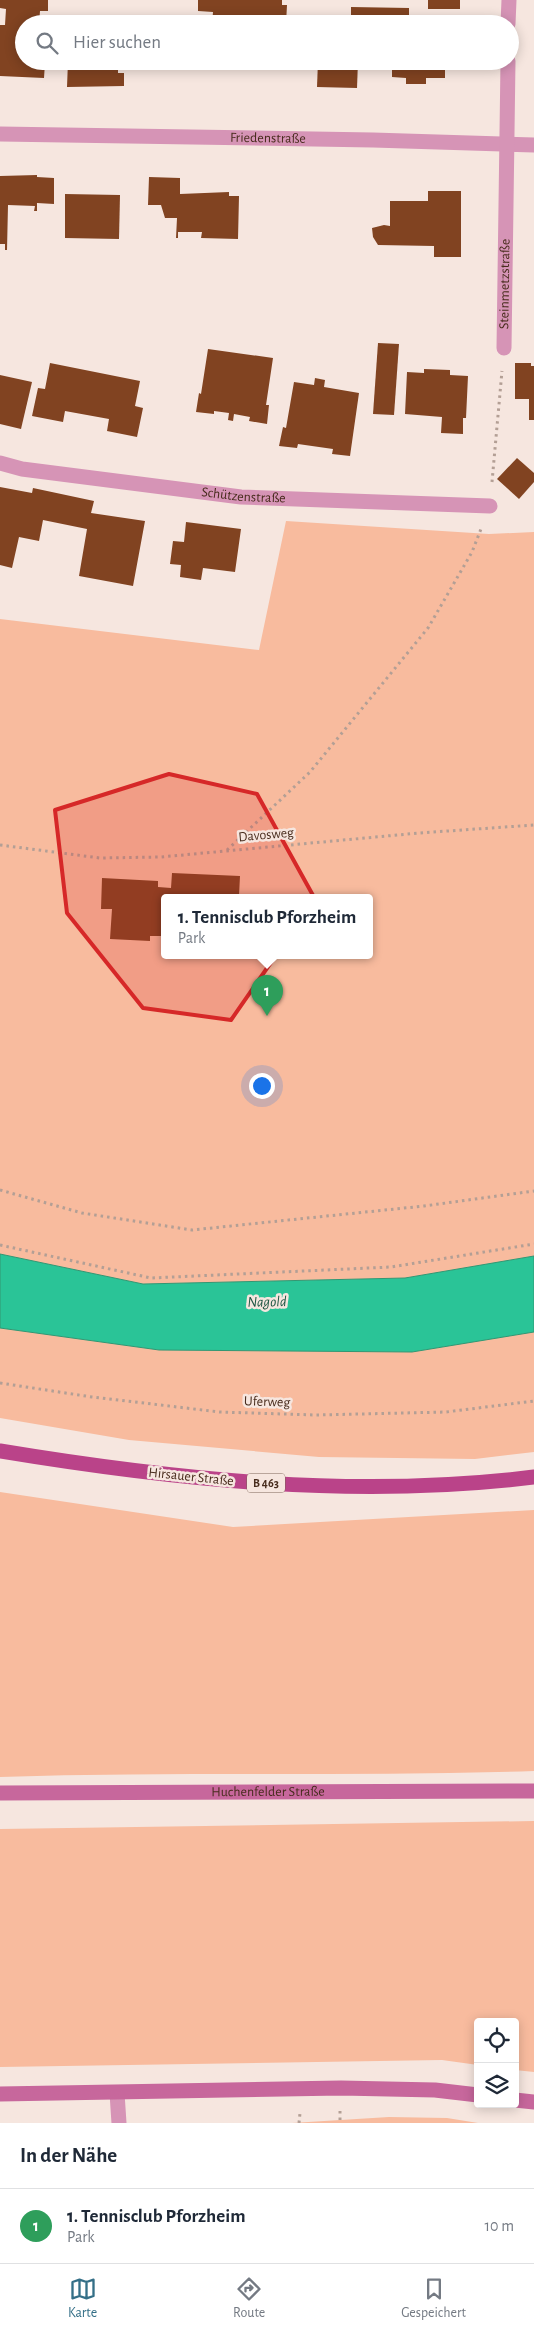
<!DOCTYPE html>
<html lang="de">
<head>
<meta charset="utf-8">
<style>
  body { margin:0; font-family:"Alegreya Sans",sans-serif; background:#f6f6f7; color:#1f2937 }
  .controls { position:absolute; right:15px; bottom:15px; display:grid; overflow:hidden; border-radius:5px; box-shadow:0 2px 12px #0003 }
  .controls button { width:45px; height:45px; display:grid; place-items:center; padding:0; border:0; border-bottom:1px solid #e0e1e3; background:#fff; color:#1f2937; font:25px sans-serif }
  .you { position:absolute; left:261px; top:1085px; width:18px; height:18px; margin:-12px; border:4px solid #fff; border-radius:50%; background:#1a73e8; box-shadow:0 0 0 8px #1a73e833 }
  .badge { display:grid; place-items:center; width:32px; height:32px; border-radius:50%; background:#346f87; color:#fff; font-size:16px; font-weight:700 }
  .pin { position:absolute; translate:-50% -41px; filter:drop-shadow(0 1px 2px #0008) }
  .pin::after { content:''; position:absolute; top:26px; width:18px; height:15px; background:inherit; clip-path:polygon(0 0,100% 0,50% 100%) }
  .popup { position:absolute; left:161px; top:894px; width:212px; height:65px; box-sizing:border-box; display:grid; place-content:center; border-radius:5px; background:#fff; filter:drop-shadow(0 1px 4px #0005); font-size:16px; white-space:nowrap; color:#747a83 }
  .popup b { font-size:19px; color:#1f2937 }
  .popup::after { content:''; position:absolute; left:50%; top:100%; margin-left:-10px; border:10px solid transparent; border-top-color:#fff }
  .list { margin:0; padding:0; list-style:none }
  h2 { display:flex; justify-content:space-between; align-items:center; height:65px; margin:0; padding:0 20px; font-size:21px }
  h2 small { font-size:16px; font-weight:400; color:#747a83 }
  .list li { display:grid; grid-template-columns:32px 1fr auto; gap:15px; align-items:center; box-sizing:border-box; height:75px; padding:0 20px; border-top:1px solid #e0e1e3 }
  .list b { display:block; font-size:19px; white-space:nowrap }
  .list p { margin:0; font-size:16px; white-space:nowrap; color:#747a83 }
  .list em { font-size:16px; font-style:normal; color:#747a83 }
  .icon { flex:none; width:28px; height:28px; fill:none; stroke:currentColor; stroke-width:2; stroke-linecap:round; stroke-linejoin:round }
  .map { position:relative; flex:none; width:534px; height:2123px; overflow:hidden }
  .search { position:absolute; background:#fff; box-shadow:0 2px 12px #0003; left:15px; right:15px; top:15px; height:55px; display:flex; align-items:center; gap:12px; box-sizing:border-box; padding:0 18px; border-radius:28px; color:#747a83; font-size:19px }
  .sheet { height:140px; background:#fff }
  nav { display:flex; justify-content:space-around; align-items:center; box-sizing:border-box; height:70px; border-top:1px solid #e0e1e3; background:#fff; font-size:14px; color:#747a83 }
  nav a { display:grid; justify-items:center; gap:2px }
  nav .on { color:#346f87 }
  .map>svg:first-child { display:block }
  .green { fill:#f8bb9e; fill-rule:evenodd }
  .water { fill:#2ac497; stroke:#339672 }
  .building { fill:#814321 }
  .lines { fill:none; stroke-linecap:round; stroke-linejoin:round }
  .path { stroke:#b39f95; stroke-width:3; stroke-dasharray:2.5 4; stroke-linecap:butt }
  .lane { stroke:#d694b6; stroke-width:15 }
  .street { stroke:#d694b6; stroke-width:15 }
  .secondary { stroke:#c7679c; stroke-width:15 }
  .primary { stroke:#ba4389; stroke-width:15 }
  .marked { fill:#d62828; fill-opacity:0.2; stroke:#d62828; stroke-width:4; stroke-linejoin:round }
  .labels { text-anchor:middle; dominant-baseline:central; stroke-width:5; stroke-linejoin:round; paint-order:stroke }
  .shield { fill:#f6e6df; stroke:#7c6457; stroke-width:1 }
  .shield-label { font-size:12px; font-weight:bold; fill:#482c1d }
  .street-label { font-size:14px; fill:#482c1d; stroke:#f6e6df }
  .water-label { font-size:15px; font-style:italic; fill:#1c5542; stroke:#f6e6df }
</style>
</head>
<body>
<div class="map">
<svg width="534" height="2123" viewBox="0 0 534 2123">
  <rect width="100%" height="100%" fill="#f6e6df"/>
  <g class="green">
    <path d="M 286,521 L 489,534 L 534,532 L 534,1256 L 405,1278 L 143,1284 L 0,1254 L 0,619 L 259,650 ZM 164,897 L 370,897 L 370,955 L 164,955 Z"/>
    <path d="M 0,1328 L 159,1350 L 412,1352 L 534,1332 L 534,1452 L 475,1459 L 319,1457 L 129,1440 L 0,1418 Z"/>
    <path d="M 0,1492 L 233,1527 L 534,1510 L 534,1771 C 356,1777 178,1771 0,1777 Z"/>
    <path d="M 534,1821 L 534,2072 L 515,2070 L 515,2022 L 478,2022 L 478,2065 L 442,2060 L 0,2067 L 0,1829 Z"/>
    <path d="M 389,2117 L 447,2118 L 478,2123 L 292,2123 Z"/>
  </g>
  <path class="water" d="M 0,1254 L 143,1284 L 405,1278 L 534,1256 L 534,1332 L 412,1352 L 159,1350 L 0,1328 Z"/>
  <g class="building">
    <path d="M 0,0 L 48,0 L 48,11 L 40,11 L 39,24 L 24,24 L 24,61 L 45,63 L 44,78 L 0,76 L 0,25 L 5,25 L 6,9 L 0,8 Z"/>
    <path d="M 198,0 L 282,0 L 282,5 L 287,5 L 286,24 L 212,24 L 213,12 L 198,11 Z"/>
    <rect x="428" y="0" width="32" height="9"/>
    <path d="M 351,7 L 409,8 L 409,24 L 351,24 Z"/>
    <path d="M 68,61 L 118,61 L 118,73 L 124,73 L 124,86 L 67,87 Z"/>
    <path d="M 318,61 L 358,61 L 357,88 L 317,87 Z"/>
    <path d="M 379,61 L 445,61 L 445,78 L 426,78 L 426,84 L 406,84 L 406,78 L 392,77 L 392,69 L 379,68 Z"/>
    <path d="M 37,175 L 37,177 L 54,178 L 54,204 L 37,203 L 37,211 L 34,211 L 35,206 L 8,205 L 7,250 L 5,250 L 5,244 L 0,244 L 0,176 Z"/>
    <path d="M 149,177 L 180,178 L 180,194 L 229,192 L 229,196 L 239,196 L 238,239 L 201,238 L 202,232 L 178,232 L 178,238 L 176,238 L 177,218 L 165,218 L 161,205 L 148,205 Z"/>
    <path d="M 428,191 L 461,191 L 461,257 L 434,257 L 434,246 L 378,245 L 373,237 L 372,228 L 384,225 L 390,226 L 390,201 L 428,201 Z"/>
    <path d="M 65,194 L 120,195 L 119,239 L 65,238 Z"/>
    <path d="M 378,343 L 399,344 L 394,415 L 373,414 Z"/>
    <path d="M 208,349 L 273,358 L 266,405 L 269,405 L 267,424 L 249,421 L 250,417 L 234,414 L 233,421 L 228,420 L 229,413 L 214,411 L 214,414 L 196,412 L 199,393 L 201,394 Z"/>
    <path d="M 50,363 L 140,381 L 135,406 L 143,408 L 137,437 L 107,431 L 109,419 L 65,411 L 63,422 L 32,416 L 38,388 L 45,389 Z"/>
    <path d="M 515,363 L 531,363 L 531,366 L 534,366 L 534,420 L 529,420 L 529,399 L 515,399 Z"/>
    <path d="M 424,369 L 450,370 L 450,375 L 468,376 L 466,418 L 463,418 L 463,434 L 441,433 L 442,417 L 405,414 L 407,372 L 424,373 Z"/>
    <path d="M 0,375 L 32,382 L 21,429 L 0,424 Z"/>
    <path d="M 315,378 L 325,380 L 324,387 L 359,393 L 350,456 L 332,454 L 333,449 L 298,444 L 297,448 L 279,446 L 283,427 L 286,428 L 294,382 L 314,385 Z"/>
    <path d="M 517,458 L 534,473 L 534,482 L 519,499 L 497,479 Z"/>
    <path d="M 0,487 L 32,493 L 33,488 L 94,501 L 91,513 L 145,521 L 133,586 L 79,576 L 87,529 L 43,520 L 39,541 L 19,537 L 12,568 L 0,565 Z"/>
    <path d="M 186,522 L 241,529 L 235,572 L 203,568 L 201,580 L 180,577 L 181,565 L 170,564 L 173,541 L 184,542 Z"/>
    <path d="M 172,873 L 240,876 L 239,896 L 164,897 L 164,936 L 150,936 L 150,941 L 110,939 L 112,909 L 101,909 L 102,878 L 158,881 L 158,887 L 171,888 Z"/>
  </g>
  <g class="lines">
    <g class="path">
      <path d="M 492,482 L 502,371"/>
      <path d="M 0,845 L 100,858 L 161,857 L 419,833 L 534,825"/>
      <path d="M 227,850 L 310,772 L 428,628 L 472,552 L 481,529"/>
      <path d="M 0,1190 L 82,1213 L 192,1230 L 424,1206 L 534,1191"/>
      <path d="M 0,1245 L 151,1278 L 391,1267 L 534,1244"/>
      <path d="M 0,1383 L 92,1397 L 220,1412 L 316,1415 L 446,1412 L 534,1401"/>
      <path d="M 340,2111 L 340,2123"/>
      <path d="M 299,2123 L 300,2113"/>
    </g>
    <path class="lane" d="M 117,2093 L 119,2123"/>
    <g class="street">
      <path d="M 508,24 L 509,0"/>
      <path id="s1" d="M 0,134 L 373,140 L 534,145"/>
      <path id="s2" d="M 504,348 L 508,61"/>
      <path id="s3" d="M 0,463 L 22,469 L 241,497 L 490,506"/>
    </g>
    <g class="secondary">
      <path id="s4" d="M 0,1793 L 534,1791"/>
      <path d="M 0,2094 L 341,2088 L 435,2090 L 478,2095"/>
      <path d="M 515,2100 L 534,2102"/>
    </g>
    <path class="primary" d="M 0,1451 C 175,1480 356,1499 534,1477"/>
  </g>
  <path class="marked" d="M 169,774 L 257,794 L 315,899 L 231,1020 L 143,1008 L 67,913 L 55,810 Z"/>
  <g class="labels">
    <rect class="shield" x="247" y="1473.5" width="38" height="19" rx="4"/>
    <g class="shield-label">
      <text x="266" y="1483">B 463</text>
    </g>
    <g class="street-label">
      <text stroke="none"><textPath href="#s1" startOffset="268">Friedenstraße</textPath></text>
      <text stroke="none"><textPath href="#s2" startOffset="64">Steinmetzstraße</textPath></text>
      <text stroke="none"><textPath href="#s3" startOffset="246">Schützenstraße</textPath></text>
      <text transform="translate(266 835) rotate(-5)">Davosweg</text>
      <text transform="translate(267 1402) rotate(2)">Uferweg</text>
      <text transform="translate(191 1477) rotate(6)">Hirsauer Straße</text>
      <text stroke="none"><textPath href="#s4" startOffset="268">Huchenfelder Straße</textPath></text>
    </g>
    <g class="water-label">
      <text transform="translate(267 1302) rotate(-1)">Nagold</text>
    </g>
  </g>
</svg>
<div class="controls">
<button><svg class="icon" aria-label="locate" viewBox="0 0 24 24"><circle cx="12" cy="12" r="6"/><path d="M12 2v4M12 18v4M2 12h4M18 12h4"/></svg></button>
<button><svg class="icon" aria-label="layers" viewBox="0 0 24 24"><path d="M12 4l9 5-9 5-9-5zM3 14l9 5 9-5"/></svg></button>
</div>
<div class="you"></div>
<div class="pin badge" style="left:267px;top:1016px;background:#2e9e5b">1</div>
<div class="popup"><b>1. Tennisclub Pforzheim</b>Park</div>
<div class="search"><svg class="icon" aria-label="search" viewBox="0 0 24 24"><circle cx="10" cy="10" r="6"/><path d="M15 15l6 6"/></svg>Hier suchen</div>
</div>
<section class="sheet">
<h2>In der Nähe<small></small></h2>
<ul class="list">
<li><span class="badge" style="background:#2e9e5b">1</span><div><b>1. Tennisclub Pforzheim</b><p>Park</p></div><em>10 m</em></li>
</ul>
</section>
<nav>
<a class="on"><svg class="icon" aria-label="map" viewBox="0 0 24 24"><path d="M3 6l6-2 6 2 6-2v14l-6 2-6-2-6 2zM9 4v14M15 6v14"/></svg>Karte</a>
<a><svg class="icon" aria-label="directions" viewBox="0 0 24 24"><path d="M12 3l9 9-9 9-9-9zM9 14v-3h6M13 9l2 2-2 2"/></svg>Route</a>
<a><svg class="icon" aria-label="saved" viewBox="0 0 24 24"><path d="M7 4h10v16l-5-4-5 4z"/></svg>Gespeichert</a>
</nav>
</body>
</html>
